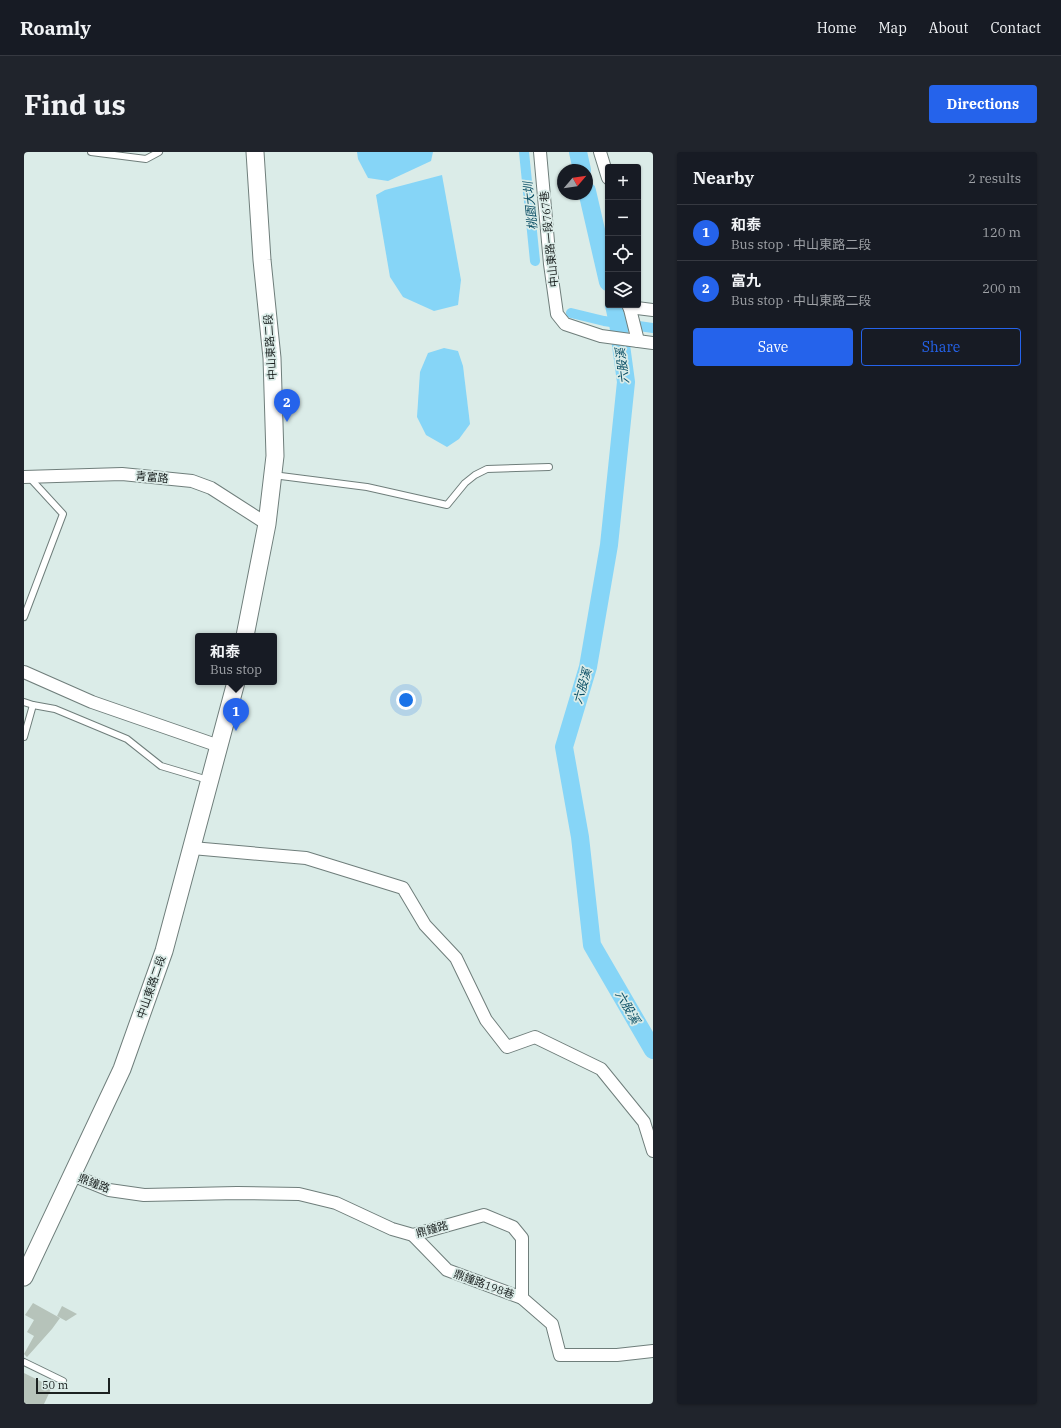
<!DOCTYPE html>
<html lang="en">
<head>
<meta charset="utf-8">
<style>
  body { margin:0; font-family:"IBM Plex Serif","Noto Sans TC",serif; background:#20242c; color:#f1f3f6 }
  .controls { position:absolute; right:12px; top:12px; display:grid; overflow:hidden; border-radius:4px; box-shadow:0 1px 3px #0004 }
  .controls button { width:36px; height:36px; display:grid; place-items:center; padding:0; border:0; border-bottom:1px solid #363941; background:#171b24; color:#f1f3f6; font:20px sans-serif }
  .compass { position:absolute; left:533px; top:12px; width:36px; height:36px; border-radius:50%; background:#171b24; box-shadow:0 1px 3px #0004; rotate:61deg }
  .scale { position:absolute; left:12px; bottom:10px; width:74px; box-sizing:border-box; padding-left:4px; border:2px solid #1c2221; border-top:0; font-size:11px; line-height:14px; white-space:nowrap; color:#1c2221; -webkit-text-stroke:3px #dbece8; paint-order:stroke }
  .you { position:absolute; left:382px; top:548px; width:14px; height:14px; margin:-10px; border:3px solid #fff; border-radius:50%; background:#1a73e8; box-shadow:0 0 0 6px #1a73e833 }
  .badge { display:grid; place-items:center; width:26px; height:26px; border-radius:50%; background:#2563eb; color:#fff; font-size:13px; font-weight:700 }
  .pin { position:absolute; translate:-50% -33px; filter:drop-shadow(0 1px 2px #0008) }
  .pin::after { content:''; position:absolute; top:21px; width:14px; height:12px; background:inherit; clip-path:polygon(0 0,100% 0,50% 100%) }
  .popup { position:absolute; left:171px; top:481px; width:82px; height:52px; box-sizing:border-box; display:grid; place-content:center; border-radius:4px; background:#171b24; filter:drop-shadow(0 1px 3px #0005); font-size:13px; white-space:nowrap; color:#9ea1a6 }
  .popup b { font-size:15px; color:#f1f3f6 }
  .popup::after { content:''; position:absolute; left:50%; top:100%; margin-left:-8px; border:8px solid transparent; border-top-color:#171b24 }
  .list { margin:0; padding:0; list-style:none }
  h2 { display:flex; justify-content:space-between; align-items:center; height:52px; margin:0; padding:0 16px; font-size:17px }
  h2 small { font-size:13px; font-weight:400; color:#9ea1a6 }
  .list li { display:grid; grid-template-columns:26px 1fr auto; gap:12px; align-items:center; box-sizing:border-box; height:56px; padding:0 16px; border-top:1px solid #363941 }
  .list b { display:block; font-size:15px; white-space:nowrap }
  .list p { margin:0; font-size:13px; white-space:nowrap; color:#9ea1a6 }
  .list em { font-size:13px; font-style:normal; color:#9ea1a6 }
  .actions { display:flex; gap:8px; padding:12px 16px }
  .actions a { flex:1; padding:9px 0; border:1px solid #2563eb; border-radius:4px; text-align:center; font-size:14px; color:#2563eb }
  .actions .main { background:#2563eb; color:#fff }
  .icon { flex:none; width:22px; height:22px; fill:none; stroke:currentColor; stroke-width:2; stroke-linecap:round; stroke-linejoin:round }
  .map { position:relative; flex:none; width:629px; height:1252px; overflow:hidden; border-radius:4px }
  header { display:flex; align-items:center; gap:24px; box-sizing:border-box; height:56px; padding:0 20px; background:#171b24; border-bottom:1px solid #363941 }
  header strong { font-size:19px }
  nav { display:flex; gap:22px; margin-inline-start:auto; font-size:14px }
  .intro { display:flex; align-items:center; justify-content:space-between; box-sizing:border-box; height:96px; padding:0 24px }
  h1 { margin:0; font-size:28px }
  .button { padding:10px 18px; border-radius:4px; background:#2563eb; color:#fff; font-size:14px; font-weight:700 }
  main { display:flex; gap:24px; padding:0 24px }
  aside { flex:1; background:#171b24; border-radius:4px; box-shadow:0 1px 3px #0004 }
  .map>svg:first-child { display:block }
  .water { fill:#86d5f7 }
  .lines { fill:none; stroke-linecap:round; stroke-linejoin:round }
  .canal { stroke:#86d5f7; stroke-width:10 }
  .river { stroke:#86d5f7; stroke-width:18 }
  .building { fill:#b6c3ba }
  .lane-casing { stroke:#6f7e7b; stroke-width:8 }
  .street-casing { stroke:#6f7e7b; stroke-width:14 }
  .secondary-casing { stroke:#6f7e7b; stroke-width:19 }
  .lane { stroke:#fff; stroke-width:6 }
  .street { stroke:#fff; stroke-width:12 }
  .secondary { stroke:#fff; stroke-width:17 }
  .labels { text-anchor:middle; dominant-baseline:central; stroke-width:3.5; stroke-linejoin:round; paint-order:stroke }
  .street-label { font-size:11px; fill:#1c2221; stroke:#dbece8 }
  .water-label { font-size:12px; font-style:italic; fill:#084d64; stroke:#dbece8 }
</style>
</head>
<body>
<header>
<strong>Roamly</strong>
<nav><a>Home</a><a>Map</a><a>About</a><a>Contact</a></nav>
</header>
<div class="intro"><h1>Find us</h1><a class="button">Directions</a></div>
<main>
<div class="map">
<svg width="629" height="1252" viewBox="0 0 629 1252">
  <rect width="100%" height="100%" fill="#dbece8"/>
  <g class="water">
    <path d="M 333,0 L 409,0 L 407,9 L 364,29 L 344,26 L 334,7 Z"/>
    <path d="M 418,23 L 437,128 L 434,153 L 410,159 L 379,145 L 366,125 L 352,43 L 361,38 Z"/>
    <path d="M 420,196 L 434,199 L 439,214 L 446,272 L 435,287 L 423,295 L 402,283 L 393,265 L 396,220 L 404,201 Z"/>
  </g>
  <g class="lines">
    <g class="canal">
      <path d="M 500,0 L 511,109"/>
      <path d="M 547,161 L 580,169 L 629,176"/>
    </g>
    <g class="river">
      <path d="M 554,0 L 558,18"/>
      <path d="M 563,39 L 584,130"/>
      <path d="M 590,153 L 594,171 L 602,230 L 585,393 L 564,515 L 540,595 L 556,685 L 568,793 L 629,898"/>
    </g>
  </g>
  <g class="building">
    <path d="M 9,1151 L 36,1166 L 28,1177 L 3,1205 L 0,1202 L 10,1184 L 3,1180 L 10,1168 L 1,1163 Z"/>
    <path d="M 38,1154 L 53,1162 L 42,1169 L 33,1164 Z"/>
    <path d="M 0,1221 L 28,1235 L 20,1252 L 0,1252 Z"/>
  </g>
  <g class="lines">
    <g class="lane-casing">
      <g id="lane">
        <path d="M 67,0 L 122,7 L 135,0"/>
        <path d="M 249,323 L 343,335 L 423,353 L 441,331 L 451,323 L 463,317 L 525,315"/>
        <path d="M 0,465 L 39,362 L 5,325"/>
        <path d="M 0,550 L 9,553"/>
        <path d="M 0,585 L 9,553 L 31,557 L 103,587 L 137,614 L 184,628"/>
        <path d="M 0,1210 L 39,1229"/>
      </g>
    </g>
    <g class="street-casing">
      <g id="street">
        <path d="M 516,0 L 526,112 L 533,162 L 541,172 L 577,184 L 629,191"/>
        <path d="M 576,0 L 584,26"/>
        <path d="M 605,153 L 614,189"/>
        <path d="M 605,155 L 629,158"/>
        <path d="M 0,325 L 98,322 L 168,329 L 187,336 L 243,372"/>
        <path d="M 0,520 L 68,550 L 195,594"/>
        <path d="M 168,696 L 282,706 L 379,736 L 401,773 L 432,806 L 462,868 L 483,895 L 511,885 L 577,917 L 620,970 L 629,999"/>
        <path d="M 48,1023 L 85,1038 L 120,1043 L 213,1041 L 275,1042 L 312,1051 L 368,1077 L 389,1083 L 460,1063 L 489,1075 L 498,1086 L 498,1146 L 528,1172 L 536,1203 L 593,1203 L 629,1199"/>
        <path d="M 389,1083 L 423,1118 L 498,1146"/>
      </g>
    </g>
    <g class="secondary-casing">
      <g id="secondary">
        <path d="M 221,484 L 243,372 L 251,304 L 248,206 L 238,108 L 231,0"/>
        <path d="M 0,1125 L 98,917 L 140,799 L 212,530"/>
      </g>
    </g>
    <use href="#lane" class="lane"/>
    <use href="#street" class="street"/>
    <use href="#secondary" class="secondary"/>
  </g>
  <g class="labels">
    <g class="street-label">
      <text transform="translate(525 87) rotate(-96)">中山東路一段767巷</text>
      <text transform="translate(246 195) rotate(-94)">中山東路二段</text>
      <text transform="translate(128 325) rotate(5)">青富路</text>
      <text transform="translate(127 835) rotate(-71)">中山東路二段</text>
      <text transform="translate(70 1031) rotate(20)">鼎鐘路</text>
      <text transform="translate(408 1077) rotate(-15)">鼎鐘路</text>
      <text transform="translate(460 1132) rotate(20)">鼎鐘路198巷</text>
    </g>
    <g class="water-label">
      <text transform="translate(506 54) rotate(-96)">桃園大圳</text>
      <text transform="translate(598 214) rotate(-97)">六股溪</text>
      <text transform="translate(558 534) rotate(-74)">六股溪</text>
      <text transform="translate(604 855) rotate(60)">六股溪</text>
    </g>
  </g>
</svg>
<div class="controls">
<button>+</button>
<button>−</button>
<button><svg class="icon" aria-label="locate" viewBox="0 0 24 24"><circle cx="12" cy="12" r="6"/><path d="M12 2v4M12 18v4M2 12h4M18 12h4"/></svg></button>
<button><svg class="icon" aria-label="layers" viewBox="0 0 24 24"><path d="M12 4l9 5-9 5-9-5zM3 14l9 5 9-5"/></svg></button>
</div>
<svg class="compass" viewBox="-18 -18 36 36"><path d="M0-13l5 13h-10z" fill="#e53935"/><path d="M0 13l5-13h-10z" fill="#9ea1a6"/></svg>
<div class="scale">50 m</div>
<div class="you"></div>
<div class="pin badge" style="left:212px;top:579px">1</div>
<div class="popup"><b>和泰</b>Bus stop</div>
<div class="pin badge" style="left:263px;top:270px">2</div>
</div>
<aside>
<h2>Nearby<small>2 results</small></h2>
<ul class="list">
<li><span class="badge">1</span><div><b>和泰</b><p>Bus stop · 中山東路二段</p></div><em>120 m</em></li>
<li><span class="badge">2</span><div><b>富九</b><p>Bus stop · 中山東路二段</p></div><em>200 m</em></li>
</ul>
<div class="actions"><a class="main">Save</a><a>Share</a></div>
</aside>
</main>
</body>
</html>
